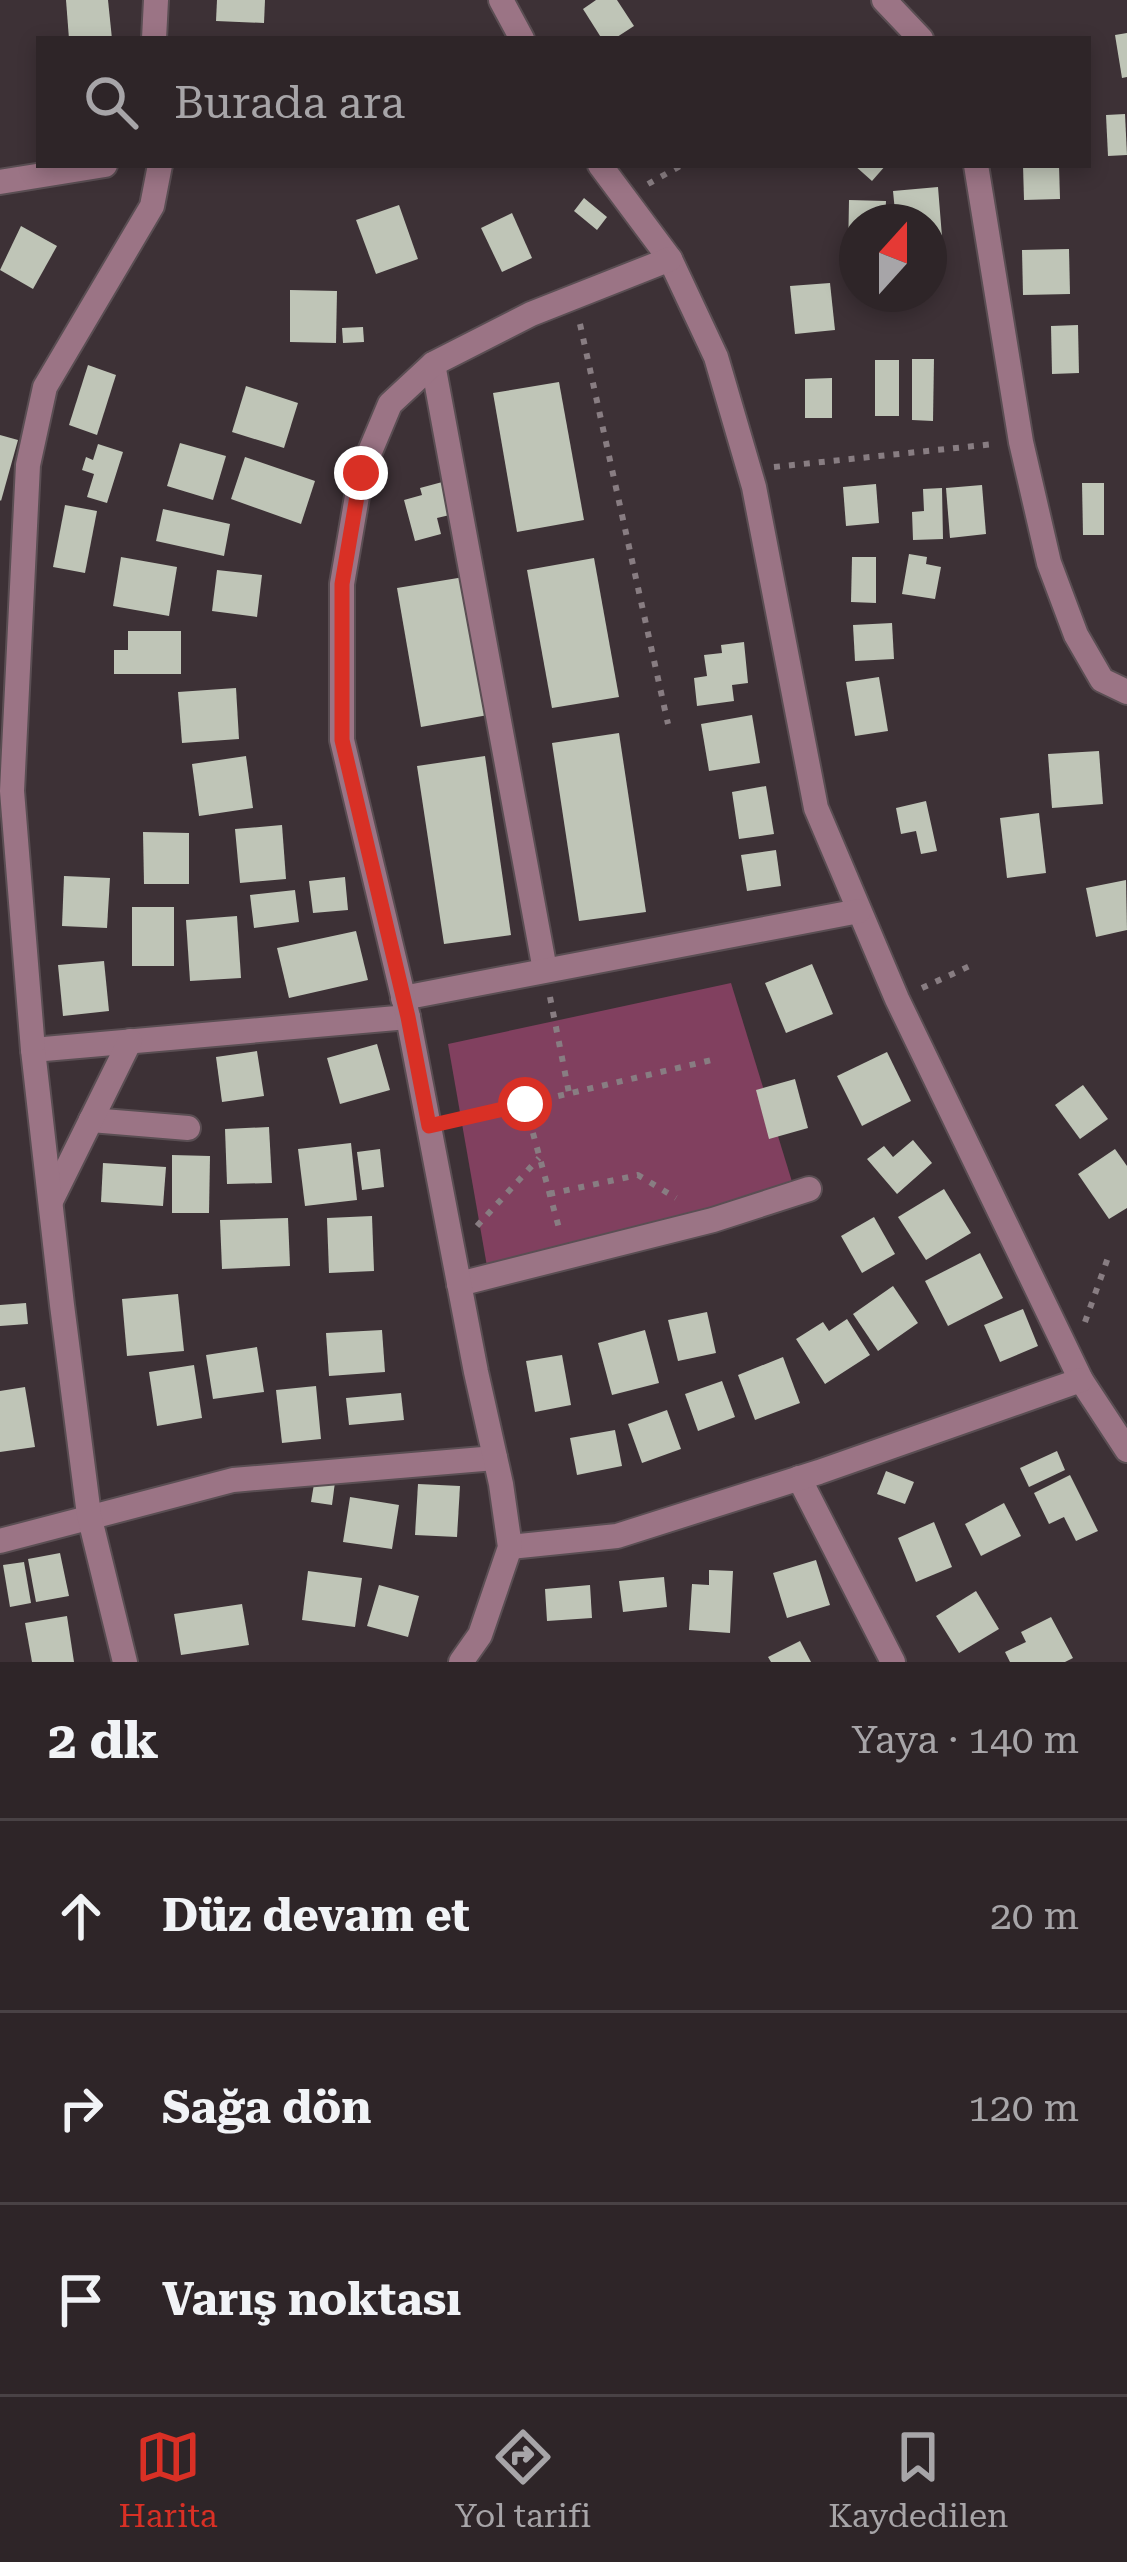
<!DOCTYPE html>
<html lang="tr">
<head>
<meta charset="utf-8">
<style>
  body { margin:0; font-family:"Roboto Serif",serif; background:#3a3134; color:#f1f3f6 }
  .compass { position:absolute; left:839px; top:204px; width:108px; height:108px; border-radius:50%; background:#2e2528; box-shadow:0 6px 18px #0003; rotate:21deg }
  .stop { position:absolute; width:36px; height:36px; margin:-27px; border:9px solid #d93025; border-radius:50%; background:#fff }
  .stop.end { background:#d93025; border-color:#fff; box-shadow:0 3px 12px #0008 }
  .list { margin:0; padding:0; list-style:none }
  h2 { display:flex; justify-content:space-between; align-items:center; height:156px; margin:0; padding:0 48px; font-size:51px }
  h2 small { font-size:39px; font-weight:400; color:#a7a5a8 }
  .list li { display:grid; grid-template-columns:78px 1fr auto; gap:36px; align-items:center; box-sizing:border-box; height:192px; padding:0 48px; border-top:3px solid #494245 }
  .list b { display:block; font-size:45px; white-space:nowrap }
  .list em { font-size:39px; font-style:normal; color:#a7a5a8 }
  .icon { flex:none; width:66px; height:66px; fill:none; stroke:currentColor; stroke-width:2; stroke-linecap:round; stroke-linejoin:round }
  .map { position:relative; flex:none; width:1127px; height:1662px; overflow:hidden }
  .search { position:absolute; background:#2e2528; box-shadow:0 6px 18px #0003; left:36px; right:36px; top:36px; height:132px; display:flex; align-items:center; gap:30px; box-sizing:border-box; padding:0 42px; border-radius:0px; color:#a7a5a8; font-size:45px }
  .sheet { height:732px; background:#2e2528 }
  nav { display:flex; justify-content:space-around; align-items:center; box-sizing:border-box; height:168px; border-top:3px solid #494245; background:#2e2528; font-size:33px; color:#a7a5a8 }
  nav a { display:grid; justify-items:center; gap:6px }
  nav .on { color:#d93025 }
  .map>svg:first-child { display:block }
  .green { fill:#81405f }
  .building { fill:#bfc5b7 }
  .lines { fill:none; stroke-linecap:round; stroke-linejoin:round }
  .street-casing { stroke:#5a4e53; stroke-width:28 }
  .path { stroke:#887d82; stroke-width:6; stroke-dasharray:6 9; stroke-linecap:butt }
  .street { stroke:#9b7485; stroke-width:24 }
  .route { stroke:#d93025; stroke-width:15 }
</style>
</head>
<body>
<div class="map">
<svg width="1127" height="1662" viewBox="0 0 1127 1662">
  <rect width="100%" height="100%" fill="#3d3136"/>
  <path class="green" d="M 731,983 L 793,1185 L 488,1272 L 448,1044 Z"/>
  <g class="building">
    <path d="M 66,0 L 108,0 L 112,39 L 69,39 Z"/>
    <path d="M 217,0 L 265,0 L 264,23 L 216,21 Z"/>
    <path d="M 596,0 L 617,0 L 634,26 L 614,39 L 602,39 L 583,9 Z"/>
    <path d="M 1127,33 L 1127,77 L 1122,78 L 1115,35 Z"/>
    <path d="M 1125,114 L 1127,155 L 1108,156 L 1106,115 Z"/>
    <path d="M 854,165 L 886,165 L 872,181 Z"/>
    <path d="M 1023,165 L 1059,165 L 1060,199 L 1024,200 Z"/>
    <path d="M 938,187 L 943,249 L 929,250 L 929,222 L 896,222 L 893,191 Z"/>
    <path d="M 584,198 L 607,217 L 597,230 L 574,211 Z"/>
    <path d="M 849,200 L 886,201 L 885,222 L 857,222 L 857,254 L 848,254 Z"/>
    <path d="M 399,205 L 418,259 L 376,274 L 356,220 Z"/>
    <path d="M 512,213 L 532,258 L 502,272 L 481,228 Z"/>
    <path d="M 21,226 L 57,246 L 33,289 L 0,270 Z"/>
    <path d="M 1069,249 L 1070,294 L 1023,295 L 1022,250 Z"/>
    <path d="M 830,283 L 835,330 L 795,334 L 790,286 Z"/>
    <path d="M 290,290 L 337,291 L 336,343 L 290,342 Z"/>
    <path d="M 1078,325 L 1079,373 L 1052,374 L 1051,326 Z"/>
    <path d="M 363,327 L 364,342 L 343,343 L 342,328 Z"/>
    <path d="M 912,359 L 934,359 L 933,421 L 912,420 Z"/>
    <rect x="875" y="360" width="24" height="56"/>
    <path d="M 88,365 L 116,375 L 97,435 L 69,425 Z"/>
    <path d="M 832,378 L 832,418 L 805,418 L 805,379 Z"/>
    <path d="M 559,382 L 584,520 L 517,532 L 493,393 Z"/>
    <path d="M 246,386 L 298,403 L 284,448 L 232,432 Z"/>
    <path d="M 0,435 L 18,440 L 1,501 L 0,500 Z"/>
    <path d="M 180,443 L 226,456 L 213,500 L 167,486 Z"/>
    <path d="M 98,444 L 123,452 L 107,503 L 87,497 L 94,474 L 82,470 L 86,457 L 93,460 Z"/>
    <path d="M 245,457 L 315,481 L 301,524 L 231,499 Z"/>
    <path d="M 446,481 L 454,514 L 437,518 L 441,534 L 415,541 L 404,500 L 422,495 L 420,488 Z"/>
    <path d="M 1082,483 L 1104,483 L 1104,535 L 1083,535 Z"/>
    <path d="M 876,484 L 879,523 L 846,526 L 843,487 Z"/>
    <path d="M 982,485 L 986,534 L 950,538 L 946,488 Z"/>
    <path d="M 942,488 L 943,539 L 913,540 L 912,512 L 924,511 L 923,489 Z"/>
    <path d="M 65,505 L 97,511 L 85,573 L 53,567 Z"/>
    <path d="M 163,509 L 230,524 L 224,556 L 156,541 Z"/>
    <path d="M 909,554 L 927,557 L 926,564 L 941,567 L 935,599 L 902,594 Z"/>
    <path d="M 121,557 L 177,567 L 169,616 L 113,606 Z"/>
    <path d="M 852,557 L 876,557 L 876,603 L 851,602 Z"/>
    <path d="M 594,558 L 619,697 L 552,708 L 527,570 Z"/>
    <path d="M 217,570 L 262,575 L 257,617 L 212,611 Z"/>
    <path d="M 464,577 L 488,715 L 421,727 L 397,588 Z"/>
    <path d="M 892,623 L 894,659 L 855,661 L 853,625 Z"/>
    <path d="M 128,631 L 181,631 L 181,674 L 114,674 L 114,650 L 128,650 Z"/>
    <path d="M 744,642 L 748,683 L 732,685 L 734,701 L 697,706 L 694,678 L 707,676 L 704,655 L 722,653 L 721,645 Z"/>
    <path d="M 879,677 L 888,731 L 855,736 L 846,682 Z"/>
    <path d="M 236,688 L 239,739 L 182,743 L 178,692 Z"/>
    <path d="M 752,715 L 760,763 L 709,771 L 701,724 Z"/>
    <path d="M 619,733 L 646,912 L 579,921 L 552,743 Z"/>
    <path d="M 1099,751 L 1103,804 L 1052,808 L 1048,754 Z"/>
    <path d="M 246,756 L 253,808 L 199,816 L 192,764 Z"/>
    <path d="M 485,756 L 511,935 L 444,944 L 417,766 Z"/>
    <path d="M 766,786 L 774,834 L 739,839 L 732,792 Z"/>
    <path d="M 926,801 L 937,851 L 921,854 L 916,831 L 901,834 L 896,808 Z"/>
    <path d="M 1039,813 L 1046,873 L 1007,878 L 1000,818 Z"/>
    <path d="M 282,825 L 286,879 L 240,883 L 235,829 Z"/>
    <path d="M 143,832 L 189,833 L 189,884 L 144,884 Z"/>
    <path d="M 776,850 L 781,886 L 747,891 L 741,855 Z"/>
    <path d="M 64,876 L 110,878 L 107,928 L 62,926 Z"/>
    <path d="M 345,877 L 348,910 L 313,913 L 309,881 Z"/>
    <path d="M 1126,880 L 1127,930 L 1096,937 L 1086,888 Z"/>
    <path d="M 295,890 L 299,922 L 254,928 L 250,895 Z"/>
    <rect x="132" y="907" width="42" height="59"/>
    <path d="M 237,916 L 241,978 L 190,981 L 186,920 Z"/>
    <path d="M 356,931 L 368,980 L 289,998 L 277,948 Z"/>
    <path d="M 104,961 L 109,1011 L 63,1016 L 58,965 Z"/>
    <path d="M 812,964 L 833,1014 L 786,1033 L 765,983 Z"/>
    <path d="M 377,1044 L 390,1090 L 340,1104 L 327,1058 Z"/>
    <path d="M 257,1051 L 264,1096 L 222,1102 L 216,1057 Z"/>
    <path d="M 887,1052 L 911,1101 L 862,1126 L 837,1076 Z"/>
    <path d="M 795,1079 L 808,1128 L 769,1139 L 756,1090 Z"/>
    <path d="M 1083,1085 L 1108,1119 L 1080,1139 L 1055,1105 Z"/>
    <path d="M 269,1127 L 272,1183 L 227,1184 L 225,1129 Z"/>
    <path d="M 913,1140 L 932,1163 L 897,1194 L 867,1159 L 884,1146 L 893,1157 Z"/>
    <path d="M 351,1143 L 357,1200 L 305,1206 L 298,1149 Z"/>
    <path d="M 380,1149 L 384,1187 L 362,1190 L 357,1152 Z"/>
    <path d="M 1115,1149 L 1127,1166 L 1127,1208 L 1109,1219 L 1078,1174 Z"/>
    <path d="M 172,1155 L 210,1156 L 209,1213 L 172,1213 Z"/>
    <path d="M 103,1163 L 166,1167 L 163,1206 L 101,1202 Z"/>
    <path d="M 944,1189 L 971,1233 L 926,1260 L 898,1217 Z"/>
    <path d="M 372,1216 L 374,1271 L 329,1273 L 327,1218 Z"/>
    <path d="M 874,1217 L 895,1254 L 862,1273 L 841,1236 Z"/>
    <path d="M 288,1218 L 290,1266 L 222,1269 L 220,1220 Z"/>
    <path d="M 980,1253 L 1003,1298 L 948,1326 L 925,1281 Z"/>
    <path d="M 893,1286 L 918,1323 L 878,1351 L 853,1314 Z"/>
    <path d="M 178,1294 L 184,1351 L 127,1356 L 122,1299 Z"/>
    <path d="M 26,1303 L 28,1324 L 0,1326 L 0,1305 Z"/>
    <path d="M 1023,1309 L 1038,1346 L 1000,1362 L 984,1325 Z"/>
    <path d="M 707,1312 L 716,1353 L 678,1361 L 668,1320 Z"/>
    <path d="M 847,1319 L 870,1355 L 825,1384 L 796,1339 L 823,1322 L 829,1331 Z"/>
    <path d="M 382,1330 L 385,1372 L 329,1376 L 326,1333 Z"/>
    <path d="M 645,1330 L 659,1383 L 612,1395 L 598,1343 Z"/>
    <path d="M 257,1347 L 264,1392 L 213,1399 L 206,1355 Z"/>
    <path d="M 562,1355 L 571,1405 L 535,1412 L 526,1361 Z"/>
    <path d="M 783,1357 L 800,1403 L 755,1420 L 738,1375 Z"/>
    <path d="M 194,1365 L 202,1418 L 157,1426 L 149,1372 Z"/>
    <path d="M 722,1381 L 735,1417 L 698,1431 L 685,1394 Z"/>
    <path d="M 316,1386 L 321,1439 L 282,1443 L 276,1390 Z"/>
    <path d="M 25,1387 L 35,1447 L 0,1452 L 0,1391 Z"/>
    <path d="M 401,1393 L 404,1420 L 349,1425 L 346,1398 Z"/>
    <path d="M 667,1410 L 681,1449 L 642,1463 L 628,1424 Z"/>
    <path d="M 615,1430 L 622,1466 L 577,1475 L 570,1438 Z"/>
    <path d="M 1057,1451 L 1065,1470 L 1029,1487 L 1020,1468 Z"/>
    <path d="M 886,1471 L 914,1482 L 905,1504 L 877,1494 Z"/>
    <path d="M 1070,1475 L 1098,1531 L 1076,1541 L 1064,1517 L 1049,1524 L 1034,1493 Z"/>
    <path d="M 315,1478 L 335,1482 L 332,1505 L 311,1502 Z"/>
    <path d="M 418,1484 L 460,1486 L 457,1537 L 415,1535 Z"/>
    <path d="M 350,1497 L 399,1505 L 392,1549 L 343,1542 Z"/>
    <path d="M 1004,1503 L 1021,1536 L 981,1556 L 965,1524 Z"/>
    <path d="M 934,1522 L 952,1567 L 916,1582 L 898,1538 Z"/>
    <path d="M 60,1553 L 69,1596 L 36,1602 L 28,1559 Z"/>
    <path d="M 816,1560 L 830,1605 L 787,1618 L 773,1573 Z"/>
    <path d="M 24,1562 L 31,1603 L 10,1607 L 3,1565 Z"/>
    <path d="M 709,1570 L 733,1571 L 730,1633 L 689,1630 L 692,1584 L 709,1585 Z"/>
    <path d="M 308,1571 L 362,1578 L 355,1627 L 302,1620 Z"/>
    <path d="M 664,1577 L 667,1607 L 623,1612 L 619,1581 Z"/>
    <path d="M 379,1585 L 419,1596 L 408,1637 L 367,1626 Z"/>
    <path d="M 590,1585 L 592,1618 L 547,1621 L 545,1589 Z"/>
    <path d="M 976,1591 L 999,1629 L 959,1653 L 936,1616 Z"/>
    <path d="M 242,1604 L 249,1645 L 181,1655 L 174,1614 Z"/>
    <path d="M 67,1616 L 74,1662 L 32,1662 L 25,1623 Z"/>
    <path d="M 1051,1617 L 1073,1658 L 1065,1662 L 1010,1662 L 1005,1652 L 1026,1642 L 1021,1632 Z"/>
    <path d="M 800,1641 L 811,1662 L 771,1662 L 768,1657 Z"/>
  </g>
  <g class="lines">
    <g class="street-casing">
      <g id="street">
        <path d="M 501,0 L 522,39"/>
        <path d="M 884,0 L 921,39"/>
        <path d="M 154,39 L 156,0"/>
        <path d="M 600,165 L 670,259 L 716,357 L 754,487 L 816,808 L 897,999 L 1081,1380 L 1127,1450"/>
        <path d="M 976,165 L 1021,442 L 1049,563 L 1076,635 L 1102,680 L 1127,692"/>
        <path d="M 0,182 L 105,165"/>
        <path d="M 433,364 L 545,970"/>
        <path d="M 403,998 L 859,911"/>
        <path d="M 33,1050 L 408,1017"/>
        <path d="M 91,1120 L 188,1128"/>
        <path d="M 51,1201 L 130,1041"/>
        <path d="M 459,1284 L 713,1220 L 809,1189"/>
        <path d="M 799,1478 L 893,1662"/>
        <path d="M 0,1541 L 233,1480 L 495,1458"/>
        <path d="M 510,1547 L 617,1536 L 819,1472 L 1081,1380"/>
        <path d="M 125,1662 L 89,1515 L 62,1305 L 33,1050 L 12,791 L 28,465 L 45,387 L 152,206 L 160,165"/>
        <path d="M 461,1662 L 480,1635 L 510,1547 L 501,1484 L 476,1372 L 408,1017 L 342,740 L 342,584 L 361,473 L 390,404 L 433,364 L 531,314 L 670,259"/>
      </g>
    </g>
    <g class="path">
      <path d="M 648,184 L 682,165"/>
      <path d="M 580,324 L 668,724"/>
      <path d="M 774,467 L 994,444"/>
      <path d="M 922,988 L 974,964"/>
      <path d="M 550,997 L 569,1093"/>
      <path d="M 525,1104 L 559,1228"/>
      <path d="M 456,1120 L 716,1059"/>
      <path d="M 549,1194 L 638,1175 L 676,1198"/>
      <path d="M 477,1226 L 539,1158"/>
      <path d="M 1085,1322 L 1110,1252"/>
    </g>
    <use href="#street" class="street"/>
  </g>
  <g class="lines">
    <path class="route" d="M 361,473 L 342,584 L 342,740 L 408,1017 L 429,1126 L 525,1104"/>
  </g>
</svg>
<svg class="compass" viewBox="-18 -18 36 36"><path d="M0-13l5 13h-10z" fill="#e53935"/><path d="M0 13l5-13h-10z" fill="#a7a5a8"/></svg>
<div class="stop" style="left:525px;top:1104px"></div>
<div class="stop end" style="left:361px;top:473px"></div>
<div class="search"><svg class="icon" aria-label="search" viewBox="0 0 24 24"><circle cx="10" cy="10" r="6"/><path d="M15 15l6 6"/></svg>Burada ara</div>
</div>
<section class="sheet">
<h2>2 dk<small>Yaya · 140 m</small></h2>
<ul class="list">
<li><svg class="icon" aria-label="ahead" viewBox="0 0 24 24"><path d="M12 20V5M6 11l6-6 6 6"/></svg><div><b>Düz devam et</b></div><em>20 m</em></li>
<li><svg class="icon" aria-label="right" viewBox="0 0 24 24"><path d="M7 20v-9h11M14 6l5 5-5 5"/></svg><div><b>Sağa dön</b></div><em>120 m</em></li>
<li><svg class="icon" aria-label="arrive" viewBox="0 0 24 24"><path d="M6 21V4h12l-3 4 3 4H6"/></svg><div><b>Varış noktası</b></div></li>
</ul>
</section>
<nav>
<a class="on"><svg class="icon" aria-label="map" viewBox="0 0 24 24"><path d="M3 6l6-2 6 2 6-2v14l-6 2-6-2-6 2zM9 4v14M15 6v14"/></svg>Harita</a>
<a><svg class="icon" aria-label="directions" viewBox="0 0 24 24"><path d="M12 3l9 9-9 9-9-9zM9 14v-3h6M13 9l2 2-2 2"/></svg>Yol tarifi</a>
<a><svg class="icon" aria-label="saved" viewBox="0 0 24 24"><path d="M7 4h10v16l-5-4-5 4z"/></svg>Kaydedilen</a>
</nav>
</body>
</html>
